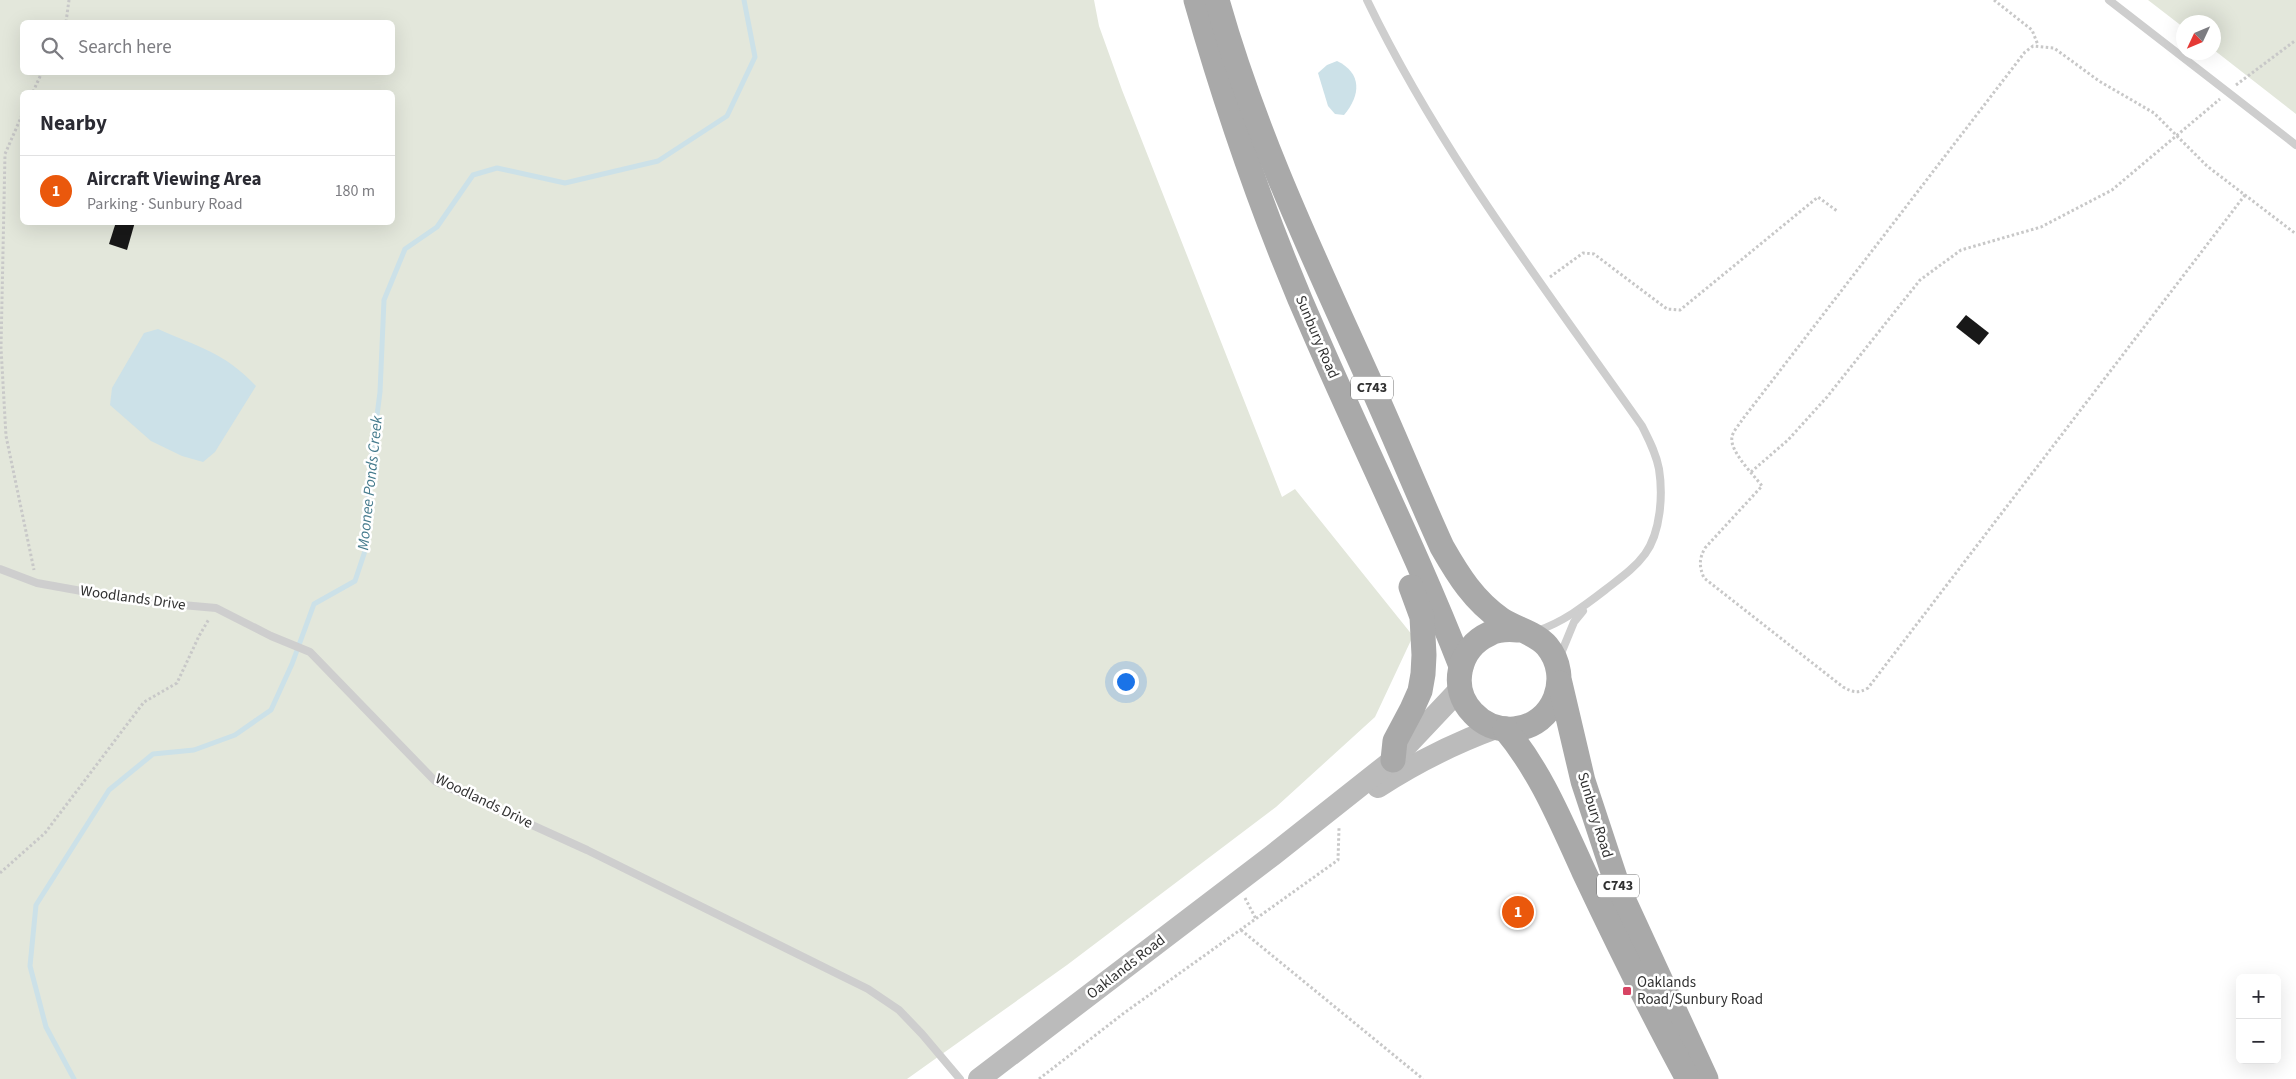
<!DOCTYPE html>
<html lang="en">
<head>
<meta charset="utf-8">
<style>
  body { margin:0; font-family:"Source Sans 3",sans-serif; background:#f7f7f7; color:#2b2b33 }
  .controls { position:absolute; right:15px; bottom:15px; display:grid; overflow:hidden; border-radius:8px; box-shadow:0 5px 20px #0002 }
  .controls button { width:45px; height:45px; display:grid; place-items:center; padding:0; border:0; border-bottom:1px solid #e1e1e2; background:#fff; color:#2b2b33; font:25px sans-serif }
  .compass { position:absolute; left:2176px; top:15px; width:45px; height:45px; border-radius:50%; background:#fff; box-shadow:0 5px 20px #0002; rotate:226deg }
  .you { position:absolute; left:1125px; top:681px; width:18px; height:18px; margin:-12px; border:4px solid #fff; border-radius:50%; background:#1a73e8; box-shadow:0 0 0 8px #1a73e833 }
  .badge { display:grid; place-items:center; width:32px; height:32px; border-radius:50%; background:#ea580c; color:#fff; font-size:16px; font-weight:700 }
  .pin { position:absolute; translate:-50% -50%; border:2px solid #fff; box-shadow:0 1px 5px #0006 }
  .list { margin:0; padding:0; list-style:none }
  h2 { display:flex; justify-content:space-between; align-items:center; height:65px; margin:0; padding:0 20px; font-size:21px }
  h2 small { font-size:16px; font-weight:400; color:#7c7c81 }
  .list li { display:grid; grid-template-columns:32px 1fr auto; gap:15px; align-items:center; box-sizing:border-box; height:70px; padding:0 20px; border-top:1px solid #e1e1e2 }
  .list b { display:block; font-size:19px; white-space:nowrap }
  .list p { margin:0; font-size:16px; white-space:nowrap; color:#7c7c81 }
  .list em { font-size:16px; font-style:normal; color:#7c7c81 }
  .icon { flex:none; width:28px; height:28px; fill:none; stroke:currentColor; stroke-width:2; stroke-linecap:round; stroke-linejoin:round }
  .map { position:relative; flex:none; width:2296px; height:1079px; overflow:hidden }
  .search { position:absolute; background:#fff; box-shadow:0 5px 20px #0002; left:20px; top:20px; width:375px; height:55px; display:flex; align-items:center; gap:12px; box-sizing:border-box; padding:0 18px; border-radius:8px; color:#7c7c81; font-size:19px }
  .panel { position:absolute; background:#fff; box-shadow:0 5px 20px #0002; left:20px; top:90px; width:375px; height:135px; border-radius:8px }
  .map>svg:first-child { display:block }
  .green { fill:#e3e7db; fill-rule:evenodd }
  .water { fill:#cce1e8 }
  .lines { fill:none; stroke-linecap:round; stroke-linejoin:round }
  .stream { stroke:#cce1e8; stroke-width:5 }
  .building { fill:#181818 }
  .path { stroke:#c8c8c8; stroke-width:3; stroke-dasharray:2.5 2.5; stroke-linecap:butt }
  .lane { stroke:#cecece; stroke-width:8 }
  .secondary { stroke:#bbb; stroke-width:22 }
  .primary { stroke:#a9a9a9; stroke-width:25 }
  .poi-dot { fill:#d74463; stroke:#fff; stroke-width:2 }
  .labels { text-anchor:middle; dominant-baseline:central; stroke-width:5; stroke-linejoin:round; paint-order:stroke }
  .shield { fill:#fff; stroke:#6f6f6f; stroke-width:1 }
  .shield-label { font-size:14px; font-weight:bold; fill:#313131 }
  .street-label { font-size:15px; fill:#313131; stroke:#fff }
  .poi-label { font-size:15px; fill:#313131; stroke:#fff; text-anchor:start }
  .water-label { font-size:16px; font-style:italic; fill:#457b8d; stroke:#fff }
</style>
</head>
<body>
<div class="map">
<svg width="2296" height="1079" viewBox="0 0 2296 1079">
  <rect width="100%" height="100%" fill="#fff"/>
  <g class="green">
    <path d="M 0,0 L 1094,0 L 1099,26 L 1122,90 L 1282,497 L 1295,489 L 1413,636 L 1375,717 L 1276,807 L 1067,965 L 907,1079 L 0,1079 ZM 22,22 L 392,22 L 392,72 L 22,72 ZM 22,92 L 392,92 L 392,222 L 22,222 Z"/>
    <path d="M 2148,0 L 2296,0 L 2296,114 L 2214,50 L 2214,22 L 2184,22 L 2183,27 Z"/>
  </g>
  <g class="water">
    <path d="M 1337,61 C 1362,73 1361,95 1344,115 L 1335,114 L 1328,106 L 1318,73 L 1327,65 Z"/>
    <path d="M 158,329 C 198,347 224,352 256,386 L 215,452 L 203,462 L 182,456 L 151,441 L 110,405 L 112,388 L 144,333 Z"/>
  </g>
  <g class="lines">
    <path class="stream" d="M 74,1079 L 46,1027 L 30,966 L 36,905 L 109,790 L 153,754 L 194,750 L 235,735 L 271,710 L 292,664 L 314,604 L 355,581 L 366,548 L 369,478 L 380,392 L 384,300 L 405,249 L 437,227 L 473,175 L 497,168 L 565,183 L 658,161 L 727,116 L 755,57 L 744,0"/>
  </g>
  <g class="building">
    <path d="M 116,222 L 135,222 L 127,250 L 109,244 Z"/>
    <path d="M 1966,315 L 1989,333 L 1979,345 L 1956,327 Z"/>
  </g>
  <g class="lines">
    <g class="path">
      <path d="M 1994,0 L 2032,30 L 2038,45"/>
      <path d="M 66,22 L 69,0"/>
      <path d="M 2236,85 L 2296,40"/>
      <path d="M 33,92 L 42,72"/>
      <path d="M 22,115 L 5,154 L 1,348 L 6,436 L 34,570"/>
      <path d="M 2245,195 L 1868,688 C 1858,694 1852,692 1843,687 L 1704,578 C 1699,566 1699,559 1705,548 L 1762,486 C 1754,475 1729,451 1732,437 C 1733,431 1739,425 1742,420 L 2025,52 L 2033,46 L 2054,48 L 2099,81 L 2154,113 L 2207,166 L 2296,234"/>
      <path d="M 1550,277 L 1583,253 L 1594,254 L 1667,309 L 1680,310 L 1818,197 L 1837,211"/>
      <path d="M 1751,472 L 1788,440 L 1827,397 L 1920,280 L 1961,250 L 2041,227 L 2112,190 L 2220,99"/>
      <path d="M 0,873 L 45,833 L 144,702 L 177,683 L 199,636 L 209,619"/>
      <path d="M 1245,898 L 1256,919"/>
      <path d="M 1241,930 L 1423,1079"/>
      <path d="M 1039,1079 L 1124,1013 L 1338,860 L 1339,828"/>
    </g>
    <g class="lane">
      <path d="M 1367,0 C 1440,152 1545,288 1642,426 C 1649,440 1656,453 1659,469 C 1663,494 1661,532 1645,554 C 1634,569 1619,579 1605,590 C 1583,607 1563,622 1537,631"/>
      <path d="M 2109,0 L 2296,145"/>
      <path d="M 0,569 L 37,583 L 137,601 L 216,608 L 271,636 L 310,652 L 435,781 L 587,850 L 868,989 L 899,1010 L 922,1034 L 960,1079"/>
      <path d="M 1560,656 L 1574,622 L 1583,611"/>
    </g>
    <g class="secondary">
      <path d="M 1378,787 C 1415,763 1455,743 1496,728"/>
      <path d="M 979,1079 L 1273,855 L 1393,760 L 1460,689"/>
    </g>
    <g class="primary">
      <path d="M 1196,0 C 1229,116 1269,231 1318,341 C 1365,449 1418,556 1461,666"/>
      <path d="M 1217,0 C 1254,132 1313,256 1369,380 C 1394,435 1417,492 1442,547 C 1458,575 1474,601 1502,620 C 1516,629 1536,633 1547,646 C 1573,677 1554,726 1514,729 C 1498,730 1484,725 1473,713 C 1449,689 1458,648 1489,634 C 1498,629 1508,629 1518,630"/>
      <path d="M 1560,683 L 1583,781 L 1619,890 L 1706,1079"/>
      <path d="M 1505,729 C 1541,772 1561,822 1584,872 C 1617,942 1651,1011 1688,1079"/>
      <path d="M 1393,760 L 1395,741 L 1412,709 L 1420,691 L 1423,674 L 1424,655 L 1422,617 L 1411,587"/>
    </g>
  </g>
  <rect class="poi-dot" x="1622" y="986" width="10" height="10" rx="2.5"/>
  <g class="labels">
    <g class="shield">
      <rect x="1351" y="376.5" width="42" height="23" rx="4"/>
      <rect x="1597" y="874.5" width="42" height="23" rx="4"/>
    </g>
    <g class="shield-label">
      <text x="1372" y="388">C743</text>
      <text x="1618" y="886">C743</text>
    </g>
    <g class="street-label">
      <text transform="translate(1317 337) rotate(67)">Sunbury Road</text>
      <text transform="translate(133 598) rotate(8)">Woodlands Drive</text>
      <text transform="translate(484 801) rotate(26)">Woodlands Drive</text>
      <text transform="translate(1595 815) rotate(73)">Sunbury Road</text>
      <text transform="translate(1126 967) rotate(-38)">Oaklands Road</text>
    </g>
    <g class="poi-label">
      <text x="1637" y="982">Oaklands<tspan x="1637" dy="17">Road/Sunbury Road</tspan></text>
    </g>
    <g class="water-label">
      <text transform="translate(370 483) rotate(-84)">Moonee Ponds Creek</text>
    </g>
  </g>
</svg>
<div class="controls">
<button>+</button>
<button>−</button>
</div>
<svg class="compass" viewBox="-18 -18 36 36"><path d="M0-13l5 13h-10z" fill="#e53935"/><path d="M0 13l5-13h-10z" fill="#7c7c81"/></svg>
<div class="you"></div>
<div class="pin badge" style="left:1518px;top:912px">1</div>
<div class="search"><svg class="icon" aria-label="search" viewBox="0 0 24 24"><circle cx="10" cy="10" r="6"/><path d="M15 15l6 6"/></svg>Search here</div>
<section class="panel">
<h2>Nearby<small></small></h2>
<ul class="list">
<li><span class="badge">1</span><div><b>Aircraft Viewing Area</b><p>Parking · Sunbury Road</p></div><em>180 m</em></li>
</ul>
</section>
</div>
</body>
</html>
